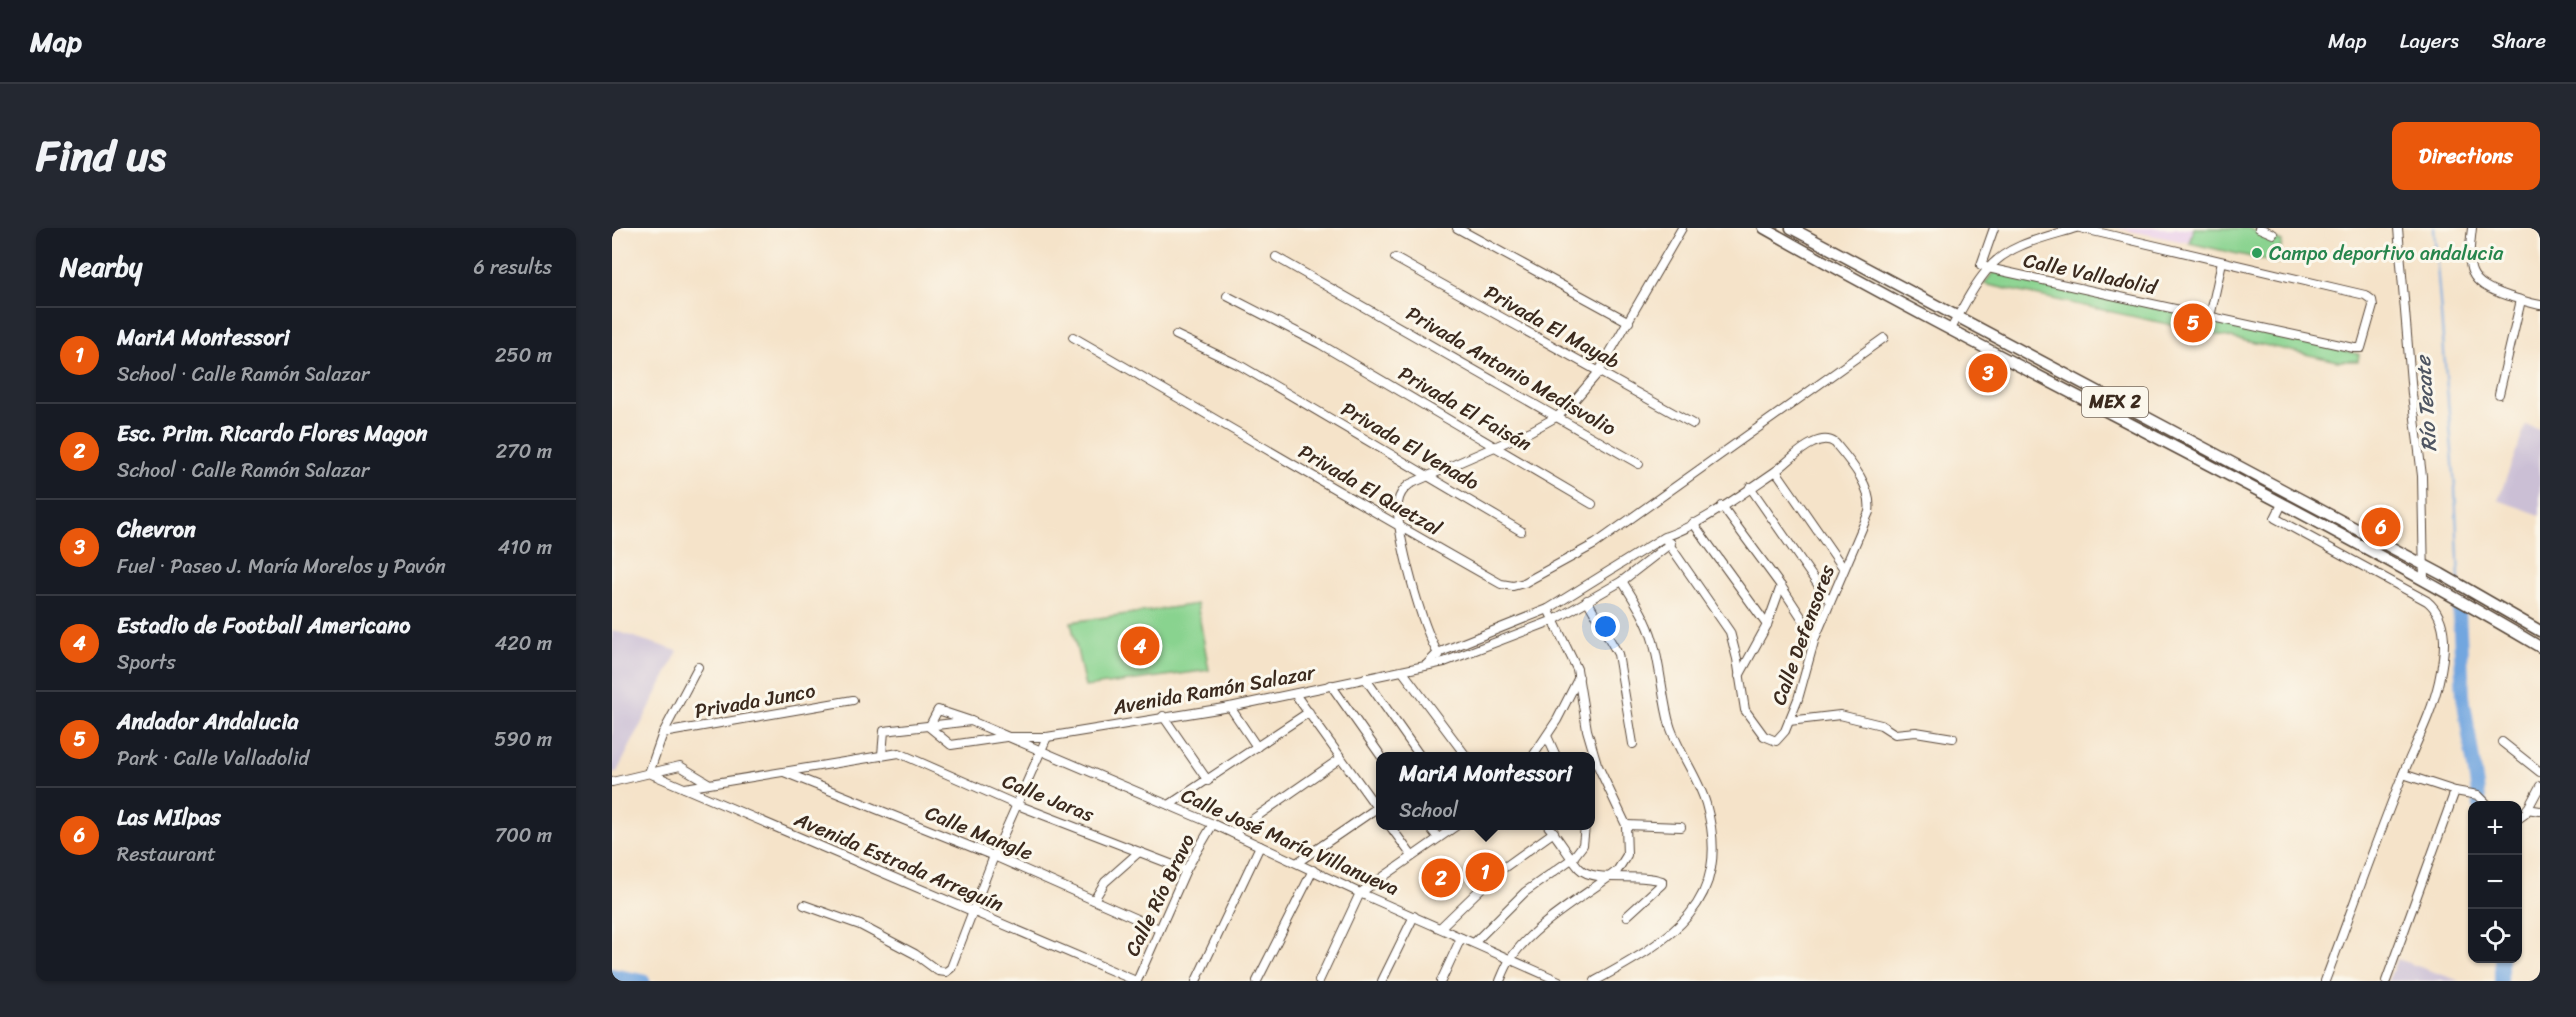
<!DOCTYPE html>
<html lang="en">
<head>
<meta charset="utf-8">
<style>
  body { margin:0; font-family:Sriracha,sans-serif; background:#242831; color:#f1f3f6 }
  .controls { position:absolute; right:18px; bottom:18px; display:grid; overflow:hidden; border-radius:12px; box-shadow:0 2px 4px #0004 }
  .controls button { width:54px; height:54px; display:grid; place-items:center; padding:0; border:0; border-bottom:2px solid #363941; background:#171b24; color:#f1f3f6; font:30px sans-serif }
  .you { position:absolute; left:994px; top:399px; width:21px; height:21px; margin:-15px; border:4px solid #fff; border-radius:50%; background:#1a73e8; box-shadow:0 0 0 9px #1a73e833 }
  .badge { display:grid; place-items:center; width:39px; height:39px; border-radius:50%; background:#ea580c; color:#fff; font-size:20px; font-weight:700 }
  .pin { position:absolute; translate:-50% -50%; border:3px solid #fff; box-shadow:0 2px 6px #0006 }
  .popup { position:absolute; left:764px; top:524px; width:219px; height:78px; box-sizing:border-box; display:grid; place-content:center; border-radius:12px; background:#171b24; filter:drop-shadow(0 2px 4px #0005); font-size:20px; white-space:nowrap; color:#9ea1a6 }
  .popup b { font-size:22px; color:#f1f3f6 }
  .popup::after { content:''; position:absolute; left:50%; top:100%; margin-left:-12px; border:12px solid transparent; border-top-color:#171b24 }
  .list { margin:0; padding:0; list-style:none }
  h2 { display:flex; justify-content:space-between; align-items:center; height:78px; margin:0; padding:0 24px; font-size:26px }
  h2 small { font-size:20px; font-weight:400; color:#9ea1a6 }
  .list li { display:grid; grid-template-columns:39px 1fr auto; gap:18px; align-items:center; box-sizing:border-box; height:96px; padding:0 24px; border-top:2px solid #363941 }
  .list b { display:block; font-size:22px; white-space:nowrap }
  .list p { margin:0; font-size:20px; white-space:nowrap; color:#9ea1a6 }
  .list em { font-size:20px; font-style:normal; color:#9ea1a6 }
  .icon { flex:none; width:33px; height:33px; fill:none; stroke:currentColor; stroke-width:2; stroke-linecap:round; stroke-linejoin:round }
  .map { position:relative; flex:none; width:1928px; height:753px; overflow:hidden; border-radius:12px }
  header { display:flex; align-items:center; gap:36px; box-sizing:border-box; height:84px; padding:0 30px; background:#171b24; border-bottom:2px solid #363941 }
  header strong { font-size:28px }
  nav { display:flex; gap:33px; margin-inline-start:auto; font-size:21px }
  .intro { display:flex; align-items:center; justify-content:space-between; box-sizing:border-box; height:144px; padding:0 36px }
  h1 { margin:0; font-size:42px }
  .button { padding:15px 27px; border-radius:12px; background:#ea580c; color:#fff; font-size:21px; font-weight:700 }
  main { display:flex; gap:36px; padding:0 36px }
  aside { flex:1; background:#171b24; border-radius:12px; box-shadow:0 2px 4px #0004 }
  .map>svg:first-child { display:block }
  .built { fill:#ebd1eb }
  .industrial { fill:#cbbfd5 }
  .green { fill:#89d38f; stroke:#627e56; stroke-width:1.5 }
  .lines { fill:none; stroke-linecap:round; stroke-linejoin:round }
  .stream { stroke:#72a6df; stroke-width:2 }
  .river { stroke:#72a6df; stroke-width:14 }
  .minor-casing { stroke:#574638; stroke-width:10 }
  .highway-casing { stroke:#574638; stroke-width:13 }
  .minor { stroke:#fff; stroke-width:8 }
  .highway { stroke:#fff; stroke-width:10 }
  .leisure-dot { fill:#2e9e5b; stroke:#fbf7ec; stroke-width:2 }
  .labels { text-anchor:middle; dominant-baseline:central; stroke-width:6; stroke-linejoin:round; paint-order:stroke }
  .shield { fill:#fbf7ec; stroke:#75685c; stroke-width:1.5 }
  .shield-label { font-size:18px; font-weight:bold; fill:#3b2a1e }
  .leisure-label { font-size:20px; fill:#27864d; stroke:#fbf7ec; text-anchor:start }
  .street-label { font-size:20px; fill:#3b2a1e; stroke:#fbf7ec }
  .water-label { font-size:21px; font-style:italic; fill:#4e5562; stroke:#fbf7ec }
</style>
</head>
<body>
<header>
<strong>Map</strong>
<nav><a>Map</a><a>Layers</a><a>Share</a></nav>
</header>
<div class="intro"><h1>Find us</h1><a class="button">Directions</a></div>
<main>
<aside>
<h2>Nearby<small>6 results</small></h2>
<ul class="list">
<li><span class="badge">1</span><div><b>MariA Montessori</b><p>School · Calle Ramón Salazar</p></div><em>250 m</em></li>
<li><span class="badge">2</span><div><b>Esc. Prim. Ricardo Flores Magon</b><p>School · Calle Ramón Salazar</p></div><em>270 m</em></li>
<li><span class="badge">3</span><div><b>Chevron</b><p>Fuel · Paseo J. María Morelos y Pavón</p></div><em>410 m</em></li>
<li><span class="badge">4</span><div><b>Estadio de Football Americano</b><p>Sports</p></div><em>420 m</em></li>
<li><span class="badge">5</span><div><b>Andador Andalucia</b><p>Park · Calle Valladolid</p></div><em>590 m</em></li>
<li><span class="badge">6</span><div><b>Las MIlpas</b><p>Restaurant</p></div><em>700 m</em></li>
</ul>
</aside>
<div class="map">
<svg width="1928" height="753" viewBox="0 0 1928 753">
  <rect width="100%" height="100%" fill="#fbf7ec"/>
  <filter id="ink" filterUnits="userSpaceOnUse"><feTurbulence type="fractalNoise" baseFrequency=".0167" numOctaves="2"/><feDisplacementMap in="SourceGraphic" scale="12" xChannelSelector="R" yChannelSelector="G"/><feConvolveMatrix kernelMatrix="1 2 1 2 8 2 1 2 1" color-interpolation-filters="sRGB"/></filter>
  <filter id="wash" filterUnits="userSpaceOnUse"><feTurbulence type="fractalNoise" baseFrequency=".008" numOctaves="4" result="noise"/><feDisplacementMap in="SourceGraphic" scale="24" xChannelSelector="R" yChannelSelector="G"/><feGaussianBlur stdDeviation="1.35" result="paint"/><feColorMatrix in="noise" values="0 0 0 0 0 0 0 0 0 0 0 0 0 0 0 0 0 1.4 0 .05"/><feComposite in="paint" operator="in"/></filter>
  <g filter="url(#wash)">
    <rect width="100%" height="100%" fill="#f5e3c9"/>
    <path class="built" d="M 1504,0 L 1582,0 L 1578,15 Z"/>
    <g class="industrial">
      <path d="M 1914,197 L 1928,202 L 1928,287 L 1886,272 Z"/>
      <path d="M 0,402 L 66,423 L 5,544 L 0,545 Z"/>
      <path d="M 1785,731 L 1848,753 L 1776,753 Z"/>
    </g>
    <g class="green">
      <path d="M 1582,0 L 1636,0 L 1670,14 L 1666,35 L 1577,15 Z"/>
      <path d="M 1382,43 L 1747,126 L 1746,133 L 1725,133 L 1372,56 Z"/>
      <path d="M 585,376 L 597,442 L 473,459 L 459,394 Z"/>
    </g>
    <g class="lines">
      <path class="stream" d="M 1822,0 L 1843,259 L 1847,353"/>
      <g class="river">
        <path d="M 1847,383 L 1851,468 L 1868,578"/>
        <path d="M 0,747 L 31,753"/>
        <path d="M 1889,753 L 1889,730"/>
      </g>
    </g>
  </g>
  <g filter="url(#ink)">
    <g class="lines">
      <g class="minor-casing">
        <g id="minor">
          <path d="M 845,0 L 1017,94"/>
          <path d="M 1382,0 L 1369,37 L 1376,40 L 1742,120 L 1749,120 L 1761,78 L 1760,72 L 1753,67 L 1468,0"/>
          <path d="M 1647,0 L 1661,6"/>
          <path d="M 1786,0 L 1800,166 L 1810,248 L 1812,352"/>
          <path d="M 1860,0 C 1855,42 1854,54 1896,68 C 1907,71 1917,75 1928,77"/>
          <path d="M 664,29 L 1027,236"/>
          <path d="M 783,30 L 1081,196"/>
          <path d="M 615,68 L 708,116 L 980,276"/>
          <path d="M 1598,89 L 1610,34"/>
          <path d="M 1339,101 C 1350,81 1361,58 1376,41 C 1396,16 1435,9 1464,0"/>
          <path d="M 564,107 L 629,138 L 909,303"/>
          <path d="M 461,109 C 604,191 745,275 889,356 L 901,358 L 912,355 L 983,316 L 1272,110"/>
          <path d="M 1887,166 L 1909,72"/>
          <path d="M 1164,243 L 1232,341"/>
          <path d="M 1138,259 L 1218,374"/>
          <path d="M 1670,276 L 1663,290 L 1815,373 C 1838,392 1833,426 1827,453 C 1819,489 1800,522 1787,556 C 1761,621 1738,687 1713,753"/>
          <path d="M 1110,278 L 1169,358 L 1203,410"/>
          <path d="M 1081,295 L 1155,397"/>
          <path d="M 975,372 L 1006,426 L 1021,516"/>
          <path d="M 827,427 C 810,400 784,307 786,275 C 787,267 791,261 798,256 L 919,203 L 946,188 L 961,174 L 986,145 L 1070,0"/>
          <path d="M 814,437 L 826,425 L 936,381 L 1052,309 C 1087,298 1133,264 1164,243 C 1176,234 1187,221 1201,215 C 1209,211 1216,210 1223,215 C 1238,233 1261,259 1257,284 L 1203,410 L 1186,471 L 1173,503 L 1164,513 L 1152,508 L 1133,482 L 1125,431 L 1118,404 L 1052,309"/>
          <path d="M 791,444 L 854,528"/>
          <path d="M 1127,448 L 1155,397 L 1169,358"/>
          <path d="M 753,450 L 808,528"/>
          <path d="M 719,457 L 769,528"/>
          <path d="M 683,466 L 768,584"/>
          <path d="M 618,479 L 645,519"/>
          <path d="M 551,488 L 596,553"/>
          <path d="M 359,493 L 326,482 L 317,499 L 339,517 L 394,509 L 435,509 L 618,479 L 832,434 L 942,392 L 1010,353 L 1059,315"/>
          <path d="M 1177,493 L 1228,487 L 1269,497 L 1283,506 L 1304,504 L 1341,510"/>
          <path d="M 51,505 L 241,472"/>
          <path d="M 935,508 L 944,528"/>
          <path d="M 1890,514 L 1928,544"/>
          <path d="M 270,527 L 272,503 L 359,493 L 601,596 L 748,665 L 947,753"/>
          <path d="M 921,528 L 945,492 L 967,449"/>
          <path d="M 172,544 L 382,628 L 547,701"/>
          <path d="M 37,545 L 524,753"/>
          <path d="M 37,545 L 51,505 L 86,439"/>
          <path d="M 1791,546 L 1843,563 L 1866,567 L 1877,578"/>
          <path d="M 0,554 L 68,538 L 96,555"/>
          <path d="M 73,560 L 287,525 L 403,576 L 574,642"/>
          <path d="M 557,577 L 697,484"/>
          <path d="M 1915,581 L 1928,583"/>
          <path d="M 1906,591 L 1913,586 L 1928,558"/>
          <path d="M 1014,597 L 1069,599"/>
          <path d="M 778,598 L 800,628"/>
          <path d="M 817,598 L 826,610"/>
          <path d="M 936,598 C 947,611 956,627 967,640 C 982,656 1026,644 1050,653 L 1050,656 L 1015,688"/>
          <path d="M 621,605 L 729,530"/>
          <path d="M 686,634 L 765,580"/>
          <path d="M 482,672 L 493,654 L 527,624"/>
          <path d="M 192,677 L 248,697 L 303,726 L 326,743 L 334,744 L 339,740 L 382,628 L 435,509"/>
          <path d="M 828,700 L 886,644 L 942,604"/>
          <path d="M 862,715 L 913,664 L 961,630 L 971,617 L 973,598"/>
          <path d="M 525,753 L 574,642 L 601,596"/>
          <path d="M 584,753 L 648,618"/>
          <path d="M 645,753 L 701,642"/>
          <path d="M 707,753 L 748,665 L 844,598"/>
          <path d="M 770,753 L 802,688"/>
          <path d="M 829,753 L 849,710"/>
          <path d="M 888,753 C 891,746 894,738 898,732 C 920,697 973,668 1005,643 L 1015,627 L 1014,597 L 985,536 L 975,502 L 965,441 L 936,381"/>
          <path d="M 983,753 C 1058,712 1122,676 1094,576 C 1086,549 1067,525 1058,498 C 1050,470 1049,441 1041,413 C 1035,391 1022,372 1010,353"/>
          <path d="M 1774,753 L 1843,563"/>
        </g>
      </g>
      <g class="highway-casing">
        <g id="highway">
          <path d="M 1152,0 C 1408,145 1675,269 1928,419"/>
          <path d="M 1179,0 L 1829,346 L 1928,403"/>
        </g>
      </g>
      <use href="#minor" class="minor"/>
      <use href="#highway" class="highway"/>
    </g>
  </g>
  <circle class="leisure-dot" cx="1645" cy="25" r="6"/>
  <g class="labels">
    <rect class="shield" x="1470" y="159" width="66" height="30" rx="4.5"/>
    <g class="shield-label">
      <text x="1503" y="174">MEX 2</text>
    </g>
    <g class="leisure-label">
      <text x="1657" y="25">Campo deportivo andalucia</text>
    </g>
    <g class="street-label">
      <text transform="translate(1478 46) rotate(12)">Calle Valladolid</text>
      <text transform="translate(940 99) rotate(29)">Privada El Mayab</text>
      <text transform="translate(899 143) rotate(30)">Privada Antonio Medisvolio</text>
      <text transform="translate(853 181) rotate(30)">Privada El Faisán</text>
      <text transform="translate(798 218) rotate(30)">Privada El Venado</text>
      <text transform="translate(758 262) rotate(30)">Privada El Quetzal</text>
      <text transform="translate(1191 407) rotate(-70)">Calle Defensores</text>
      <text transform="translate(602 462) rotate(-10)">Avenida Ramón Salazar</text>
      <text transform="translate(143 473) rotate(-10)">Privada Junco</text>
      <text transform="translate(436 570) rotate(22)">Calle Jaras</text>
      <text transform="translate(367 605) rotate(22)">Calle Mangle</text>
      <text transform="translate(678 614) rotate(24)">Calle José María Villanueva</text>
      <text transform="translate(287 634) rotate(23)">Avenida Estrada Arreguín</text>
      <text transform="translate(548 667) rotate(-64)">Calle Río Bravo</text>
    </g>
    <g class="water-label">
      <text transform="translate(1814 176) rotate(-94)">Río Tecate</text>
    </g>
  </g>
</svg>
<div class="controls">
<button>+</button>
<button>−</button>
<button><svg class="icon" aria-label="locate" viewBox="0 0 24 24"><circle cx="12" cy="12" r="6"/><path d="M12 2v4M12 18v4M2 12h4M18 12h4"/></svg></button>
</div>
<div class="you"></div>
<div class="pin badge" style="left:873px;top:644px">1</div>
<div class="popup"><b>MariA Montessori</b>School</div>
<div class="pin badge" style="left:829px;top:650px">2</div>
<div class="pin badge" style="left:1376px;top:145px">3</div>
<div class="pin badge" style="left:528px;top:418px">4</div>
<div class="pin badge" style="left:1581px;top:95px">5</div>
<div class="pin badge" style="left:1769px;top:299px">6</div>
</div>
</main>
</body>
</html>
